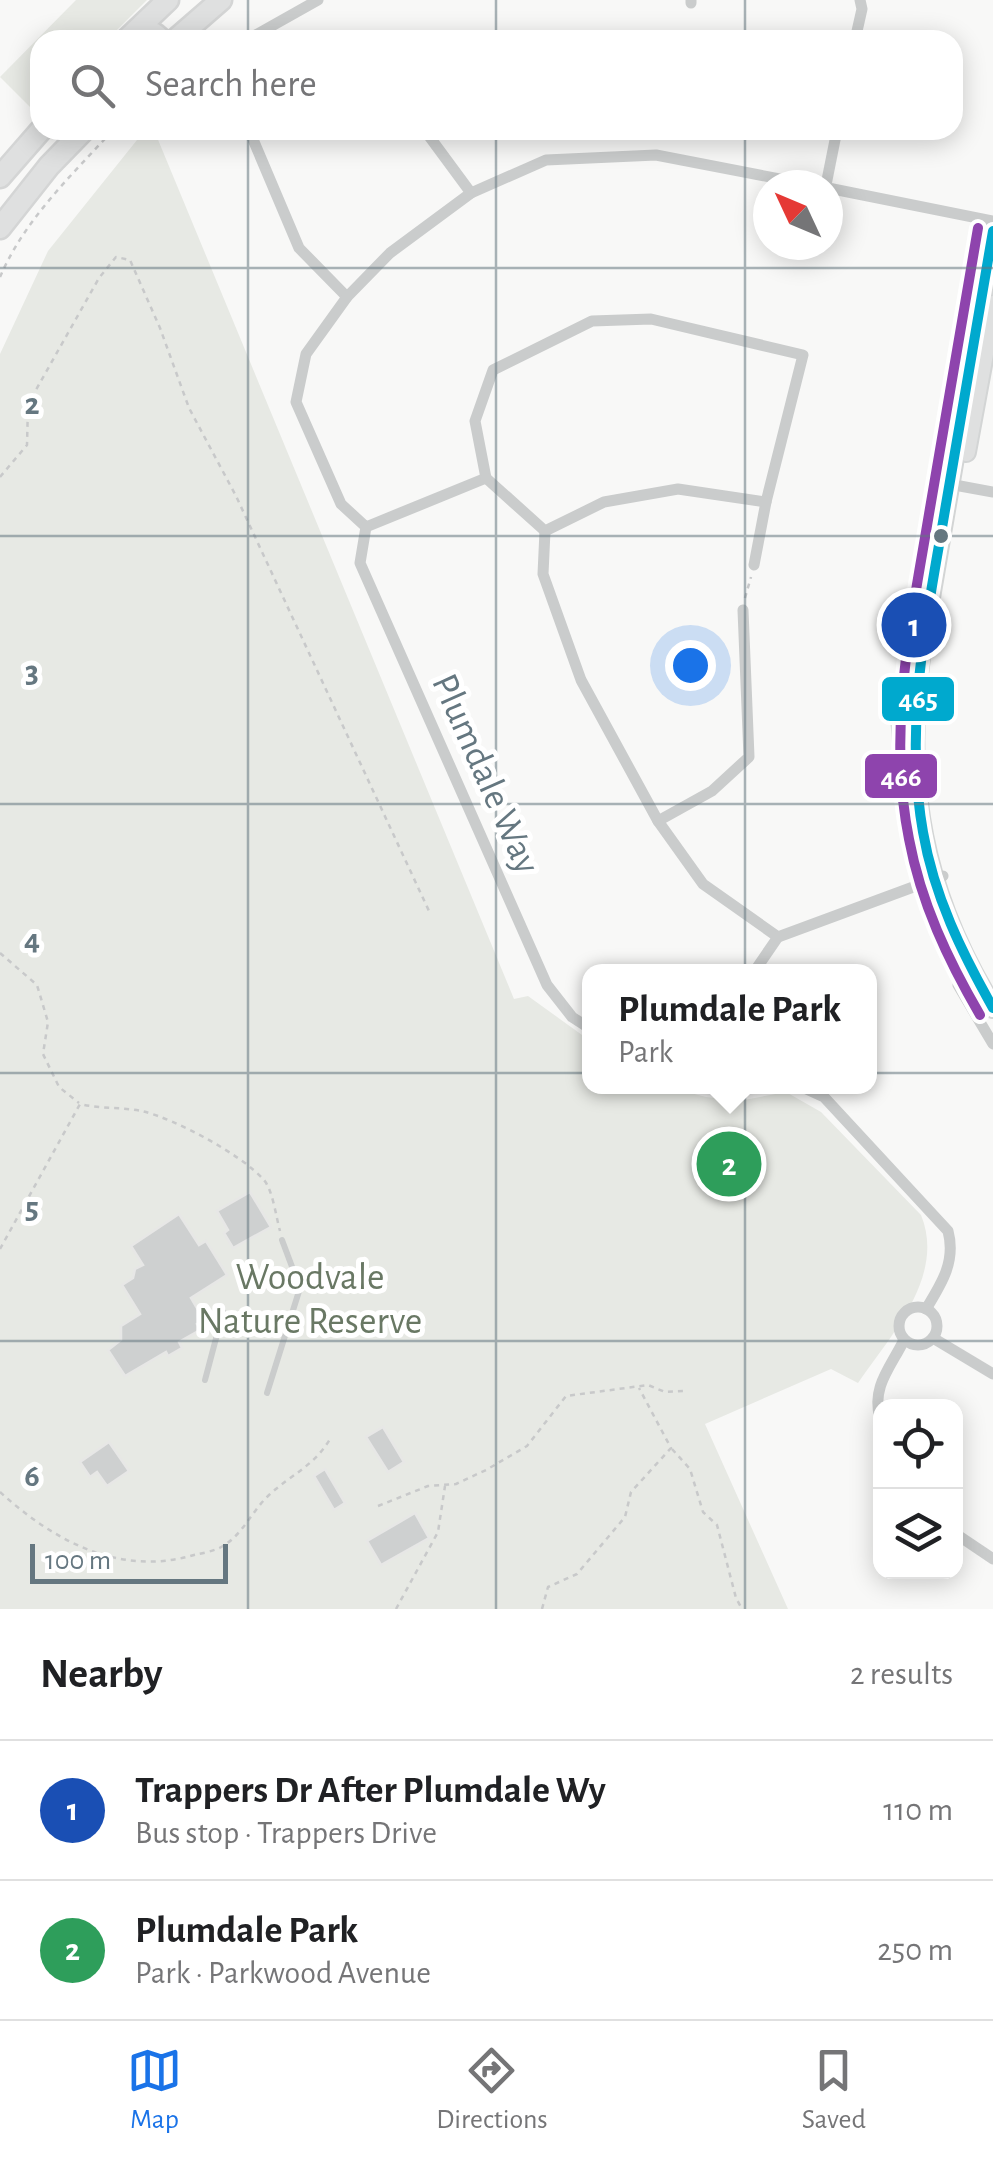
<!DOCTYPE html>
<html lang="en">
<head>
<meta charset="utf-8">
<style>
  body { margin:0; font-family:"Alegreya Sans",sans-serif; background:#f2f2f2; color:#202124 }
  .controls { position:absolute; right:30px; bottom:30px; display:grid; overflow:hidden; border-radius:20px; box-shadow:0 5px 25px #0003 }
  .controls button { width:90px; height:90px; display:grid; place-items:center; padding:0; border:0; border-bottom:2px solid #e0e0e0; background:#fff; color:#202124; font:50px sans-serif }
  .compass { position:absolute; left:753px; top:170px; width:90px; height:90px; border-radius:50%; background:#fff; box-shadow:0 5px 25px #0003; rotate:314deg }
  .scale { position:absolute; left:30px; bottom:25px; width:198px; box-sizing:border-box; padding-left:10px; border:5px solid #657780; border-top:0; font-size:28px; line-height:35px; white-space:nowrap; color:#657780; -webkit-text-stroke:8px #fff; paint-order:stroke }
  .you { position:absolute; left:690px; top:665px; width:35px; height:35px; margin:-25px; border:8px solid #fff; border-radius:50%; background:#1a73e8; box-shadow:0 0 0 15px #1a73e833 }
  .badge { display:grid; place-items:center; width:65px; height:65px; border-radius:50%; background:#1a73e8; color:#fff; font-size:32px; font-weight:700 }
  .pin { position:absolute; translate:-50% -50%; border:5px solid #fff; box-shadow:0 2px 10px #0006 }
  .popup { position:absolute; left:582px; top:964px; width:295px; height:130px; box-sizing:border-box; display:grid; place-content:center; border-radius:20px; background:#fff; filter:drop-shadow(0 2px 8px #0005); font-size:32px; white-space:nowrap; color:#757577 }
  .popup b { font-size:38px; color:#202124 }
  .popup::after { content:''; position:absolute; left:50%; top:100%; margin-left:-20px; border:20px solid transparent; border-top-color:#fff }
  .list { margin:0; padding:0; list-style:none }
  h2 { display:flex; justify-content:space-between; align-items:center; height:130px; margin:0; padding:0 40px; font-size:42px }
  h2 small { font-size:32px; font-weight:400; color:#757577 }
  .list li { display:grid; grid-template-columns:65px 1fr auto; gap:30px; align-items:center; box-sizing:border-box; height:140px; padding:0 40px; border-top:2px solid #e0e0e0 }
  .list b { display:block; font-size:38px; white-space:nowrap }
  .list p { margin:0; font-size:32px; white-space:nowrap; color:#757577 }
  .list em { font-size:32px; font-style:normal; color:#757577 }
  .icon { flex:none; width:55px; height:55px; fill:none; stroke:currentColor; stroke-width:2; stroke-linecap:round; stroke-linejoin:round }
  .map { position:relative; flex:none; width:993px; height:1609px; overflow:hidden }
  .search { position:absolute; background:#fff; box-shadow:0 5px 25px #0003; left:30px; right:30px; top:30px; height:110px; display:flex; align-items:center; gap:25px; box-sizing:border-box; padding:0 35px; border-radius:30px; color:#757577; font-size:38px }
  .sheet { height:410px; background:#fff }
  nav { display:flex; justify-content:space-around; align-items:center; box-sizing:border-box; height:140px; border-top:2px solid #e0e0e0; background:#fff; font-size:28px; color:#757577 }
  nav a { display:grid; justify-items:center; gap:5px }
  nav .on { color:#1a73e8 }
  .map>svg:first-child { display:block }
  .green { fill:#e7e9e4 }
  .building { fill:#ced0d0; stroke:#e7e7e6; stroke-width:2.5 }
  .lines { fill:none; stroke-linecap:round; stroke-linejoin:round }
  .secondary-casing { stroke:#d3d5d5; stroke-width:22 }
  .primary-casing { stroke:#d4d5d5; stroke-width:25 }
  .path { stroke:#c8c9ca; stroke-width:2.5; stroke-dasharray:5 5; stroke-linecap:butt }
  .lane { stroke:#cacccc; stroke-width:6 }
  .street { stroke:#cacccc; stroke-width:11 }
  .secondary { stroke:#dfe0e0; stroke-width:18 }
  .primary { stroke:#dfe0e0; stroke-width:20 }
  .bus-1-casing { stroke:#fff; stroke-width:18 }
  .bus-2-casing { stroke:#fff; stroke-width:18 }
  .bus-1 { stroke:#00a9ce; stroke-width:10 }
  .bus-2 { stroke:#8e44ad; stroke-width:10 }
  .grid { fill:none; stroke:#657780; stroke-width:2.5; stroke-opacity:0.55 }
  .bus-dot { fill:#657780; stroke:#fff; stroke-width:4 }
  .labels { text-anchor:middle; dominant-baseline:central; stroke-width:10; stroke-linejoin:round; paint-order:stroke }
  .street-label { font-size:38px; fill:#657780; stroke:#fff }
  .park-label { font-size:38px; fill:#697864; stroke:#fff }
  .grid-label { font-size:32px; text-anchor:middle; font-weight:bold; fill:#657780; stroke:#fff; stroke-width:10; stroke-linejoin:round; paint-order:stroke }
  .line-badge { stroke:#fff; stroke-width:4 }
  .badge-label { font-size:28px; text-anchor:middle; font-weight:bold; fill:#fff }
</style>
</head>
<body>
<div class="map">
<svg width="993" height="1609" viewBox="0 0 993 1609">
  <rect width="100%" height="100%" fill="#f8f8f7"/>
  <g class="green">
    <path d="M 76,0 L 147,0 L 107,40 L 40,40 L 40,107 L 35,112 L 0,77 Z"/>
    <path d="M 145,130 L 154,130 L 514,999 L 528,996 L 589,1040 L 589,1086 L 668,1087 L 706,1097 L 739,1101 L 786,1092 L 821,1112 L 921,1215 C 946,1276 891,1335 858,1383 L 831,1369 L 705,1424 L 788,1609 L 0,1609 L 0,354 L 48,251 Z"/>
  </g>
  <g class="building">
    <path d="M 250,1192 L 271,1227 L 233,1248 L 224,1233 L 228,1230 L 217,1211 Z"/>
    <path d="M 179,1214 L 199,1245 L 206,1241 L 227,1275 L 191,1298 L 204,1320 L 197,1324 L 200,1330 L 179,1342 L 182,1348 L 168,1356 L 166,1352 L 125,1376 L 108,1350 L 121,1340 L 121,1326 L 140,1314 L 122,1285 L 133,1278 L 135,1269 L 143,1265 L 131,1246 Z"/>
    <path d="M 383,1427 L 404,1462 L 388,1472 L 366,1437 Z"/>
    <path d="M 109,1442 L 129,1471 L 107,1486 L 97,1472 L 90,1477 L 80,1462 Z"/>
    <path d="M 325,1469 L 345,1503 L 334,1510 L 314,1476 Z"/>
    <path d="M 415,1513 L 429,1538 L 381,1565 L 367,1541 Z"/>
  </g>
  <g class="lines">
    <g class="secondary-casing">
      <g id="secondary">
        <path d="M 993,231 L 921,650 C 902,784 922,893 993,1008"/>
        <path d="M 966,452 L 993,305"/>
      </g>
    </g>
    <g class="primary-casing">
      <g id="primary">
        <path d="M 126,40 L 168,0"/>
        <path d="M 142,40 L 155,34 L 162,40"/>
        <path d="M 175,40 L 221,0"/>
        <path d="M 0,177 L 41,130"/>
        <path d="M 0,228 L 49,166 L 84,130"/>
      </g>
    </g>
    <g class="path">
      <path d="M 0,277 C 25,219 71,176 113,130"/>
      <path d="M 0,477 L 27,445 L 28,404 L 99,278 L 116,257 L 130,260 L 160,328 L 189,408 L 236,496 L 429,911"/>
      <path d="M 745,598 L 751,577"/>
      <path d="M 910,852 L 914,874"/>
      <path d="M 924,900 L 920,907 L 929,914"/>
      <path d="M 0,953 L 37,985 L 48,1022 L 43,1054 L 59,1087 L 79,1103"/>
      <path d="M 0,1249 L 80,1104 C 101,1109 122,1107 142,1111 C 175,1119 241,1154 264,1180 C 273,1191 276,1217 280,1231"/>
      <path d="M 672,1449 L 690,1469 L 703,1512 L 717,1525 L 736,1598 L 742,1609"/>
      <path d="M 0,1492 C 54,1541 120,1577 194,1555 C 203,1553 215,1551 223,1546 C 243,1534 252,1511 269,1495 C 292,1474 314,1466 330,1439"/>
      <path d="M 378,1506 L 428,1486 L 456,1484 L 486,1470 L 527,1446 L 566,1396 L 648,1385 L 665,1392 L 684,1391"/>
      <path d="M 396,1609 L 438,1532 L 445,1486"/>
      <path d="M 542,1609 L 548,1587 L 577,1574 L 625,1517 L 631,1492 L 671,1448 L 639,1388"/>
    </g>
    <g class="lane">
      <path d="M 205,1380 L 223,1312"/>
      <path d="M 267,1393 L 300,1288 L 282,1240"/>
    </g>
    <g class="street">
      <path d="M 691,0 L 691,3"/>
      <path d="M 247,40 L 318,0"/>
      <path d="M 855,40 L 862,9 L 860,0"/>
      <path d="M 249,130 L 299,248 L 347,297"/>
      <path d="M 426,132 L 471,193"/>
      <path d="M 826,185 L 837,130"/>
      <path d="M 828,188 L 993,221"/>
      <path d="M 486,478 L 366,527 L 341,504 L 296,402 L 306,354 L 347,297 L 390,253 L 471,193 L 546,160 L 656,155 L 811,185"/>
      <path d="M 486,478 L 475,421 L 493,370 L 592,321 L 651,319 L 803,355 L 766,502 L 754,565"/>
      <path d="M 486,478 L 545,531 L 604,502 L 678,489 L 766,502"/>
      <path d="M 960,486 L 993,492"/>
      <path d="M 366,527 L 360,563 L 547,985 L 572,1017 L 589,1028"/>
      <path d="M 545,531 L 543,574 L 581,680 L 658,821 L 703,884 L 778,937"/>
      <path d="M 914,786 L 901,773 L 899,766 L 896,722 L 906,643 L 957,355 L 963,339 L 975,327"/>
      <path d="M 658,821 L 712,791 L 749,757 L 743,610"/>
      <path d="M 966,963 L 958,985 L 993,1044"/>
      <path d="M 754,972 L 778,937 L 943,876"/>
      <path d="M 710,1086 L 725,1094 L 740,1086"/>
      <path d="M 800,1086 L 824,1097 L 948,1231 C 956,1261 942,1283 926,1309"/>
      <circle cx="918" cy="1326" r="19"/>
      <path d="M 933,1338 L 993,1374"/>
      <path d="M 880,1418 C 871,1387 891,1367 904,1340"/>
      <path d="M 956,1534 L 993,1559"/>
    </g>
    <use href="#secondary" class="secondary"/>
    <use href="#primary" class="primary"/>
    <g class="bus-1-casing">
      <path id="bus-1" d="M 993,231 C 977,326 960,421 944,516 C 926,622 904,725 923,832 C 934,896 962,953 993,1008"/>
    </g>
    <g class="bus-2-casing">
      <path id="bus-2" d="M 978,228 C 962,324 945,419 929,514 C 911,622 887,730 909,839 C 921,903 948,960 980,1015"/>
    </g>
    <use href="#bus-1" class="bus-1"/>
    <use href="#bus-2" class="bus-2"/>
  </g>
  <path class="grid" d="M 248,0 L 248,40M 496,0 L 496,40M 745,0 L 745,40M 248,130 L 248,1609M 496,130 L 496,1609M 745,130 L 745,1609M 0,268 L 993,268M 0,536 L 993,536M 0,804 L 993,804M 0,1073 L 993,1073M 0,1341 L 993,1341"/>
  <circle class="bus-dot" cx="941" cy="536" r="9"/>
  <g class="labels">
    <g class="street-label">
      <text transform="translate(485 774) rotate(66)">Plumdale Way</text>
    </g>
    <g class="park-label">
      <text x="310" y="1278">Woodvale<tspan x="310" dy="44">Nature Reserve</tspan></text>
    </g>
  </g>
  <g class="grid-label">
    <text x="32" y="414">2</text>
    <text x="32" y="682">3</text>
    <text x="32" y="950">4</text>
    <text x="32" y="1218">5</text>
    <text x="32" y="1486">6</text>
  </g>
  <g class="line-badge">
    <rect x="880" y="675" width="76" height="48" rx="10" fill="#00a9ce"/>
    <rect x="863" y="752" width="76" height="48" rx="10" fill="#8e44ad"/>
  </g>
  <g class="badge-label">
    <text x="918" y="708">465</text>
    <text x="901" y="786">466</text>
  </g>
</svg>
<div class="controls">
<button><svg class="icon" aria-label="locate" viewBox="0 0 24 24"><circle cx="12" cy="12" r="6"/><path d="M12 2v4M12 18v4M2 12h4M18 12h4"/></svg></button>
<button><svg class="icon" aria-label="layers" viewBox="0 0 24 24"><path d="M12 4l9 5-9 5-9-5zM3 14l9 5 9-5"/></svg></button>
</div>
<svg class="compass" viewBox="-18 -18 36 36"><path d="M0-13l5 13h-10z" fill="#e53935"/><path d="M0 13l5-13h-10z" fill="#757577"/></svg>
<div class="scale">100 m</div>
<div class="you"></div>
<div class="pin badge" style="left:914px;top:625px;background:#1a4fb4">1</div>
<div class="pin badge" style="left:729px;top:1164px;background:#2e9e5b">2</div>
<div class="popup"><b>Plumdale Park</b>Park</div>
<div class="search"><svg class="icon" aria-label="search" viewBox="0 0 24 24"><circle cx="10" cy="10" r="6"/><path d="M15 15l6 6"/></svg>Search here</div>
</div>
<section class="sheet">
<h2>Nearby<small>2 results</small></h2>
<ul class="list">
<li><span class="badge" style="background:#1a4fb4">1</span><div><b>Trappers Dr After Plumdale Wy</b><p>Bus stop · Trappers Drive</p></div><em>110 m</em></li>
<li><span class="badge" style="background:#2e9e5b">2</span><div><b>Plumdale Park</b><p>Park · Parkwood Avenue</p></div><em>250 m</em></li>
</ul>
</section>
<nav>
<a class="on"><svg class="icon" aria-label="map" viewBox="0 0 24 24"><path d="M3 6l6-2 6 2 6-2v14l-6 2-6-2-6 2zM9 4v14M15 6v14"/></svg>Map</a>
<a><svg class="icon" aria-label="directions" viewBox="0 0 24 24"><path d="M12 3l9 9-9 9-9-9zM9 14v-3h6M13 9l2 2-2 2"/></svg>Directions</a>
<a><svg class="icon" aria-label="saved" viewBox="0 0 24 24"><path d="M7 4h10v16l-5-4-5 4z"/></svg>Saved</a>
</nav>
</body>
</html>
